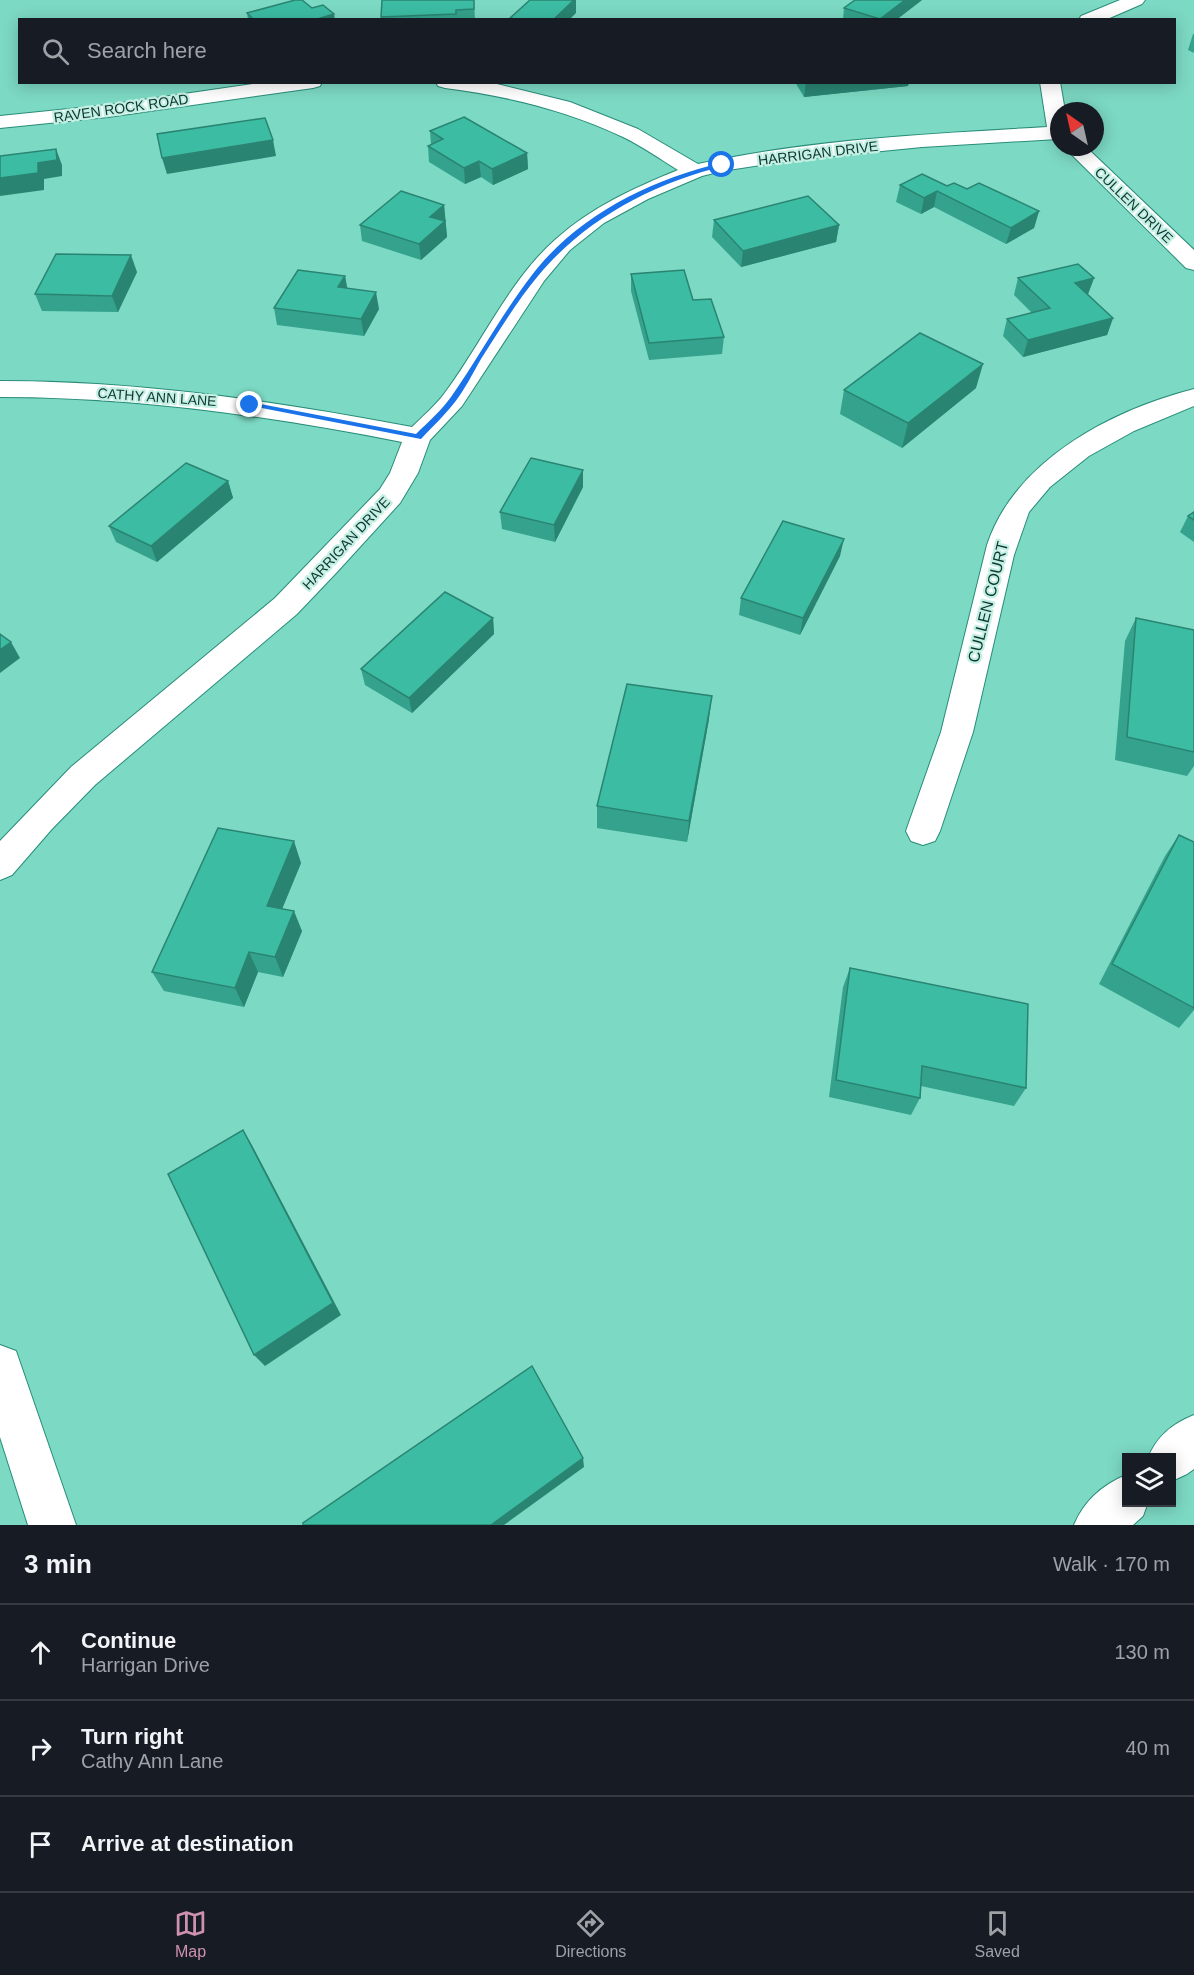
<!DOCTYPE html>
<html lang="en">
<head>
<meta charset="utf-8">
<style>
  body { margin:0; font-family:Helvetica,sans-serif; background:#20242c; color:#f1f3f6 }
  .controls { position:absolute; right:18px; bottom:18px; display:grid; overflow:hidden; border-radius:0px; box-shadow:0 3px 15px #0003 }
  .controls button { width:54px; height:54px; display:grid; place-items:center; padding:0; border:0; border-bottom:2px solid #363941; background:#171b24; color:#f1f3f6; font:30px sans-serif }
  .compass { position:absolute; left:1050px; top:102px; width:54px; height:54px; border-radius:50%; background:#171b24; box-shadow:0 3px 15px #0003; rotate:326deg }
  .stop { position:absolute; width:18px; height:18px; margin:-14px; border:4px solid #1a73e8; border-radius:50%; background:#fff }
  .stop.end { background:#1a73e8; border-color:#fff; box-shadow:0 2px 6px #0008 }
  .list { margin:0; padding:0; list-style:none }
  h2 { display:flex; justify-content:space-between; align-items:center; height:78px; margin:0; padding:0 24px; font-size:26px }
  h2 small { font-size:20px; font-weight:400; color:#9ea1a6 }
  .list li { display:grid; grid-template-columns:39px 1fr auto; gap:18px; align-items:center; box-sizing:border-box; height:96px; padding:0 24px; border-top:2px solid #363941 }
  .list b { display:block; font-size:22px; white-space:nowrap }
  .list p { margin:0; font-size:20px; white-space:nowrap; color:#9ea1a6 }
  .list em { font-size:20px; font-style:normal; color:#9ea1a6 }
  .icon { flex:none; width:33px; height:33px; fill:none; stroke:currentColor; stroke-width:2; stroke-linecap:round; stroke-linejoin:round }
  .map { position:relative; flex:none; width:1194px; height:1525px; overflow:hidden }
  .search { position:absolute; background:#171b24; box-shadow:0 3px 15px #0003; left:18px; right:18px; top:18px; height:66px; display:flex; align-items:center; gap:15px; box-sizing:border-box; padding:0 21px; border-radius:0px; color:#9ea1a6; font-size:22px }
  .sheet { height:366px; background:#171b24 }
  nav { display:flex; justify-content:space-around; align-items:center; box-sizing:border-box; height:84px; border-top:2px solid #363941; background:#171b24; font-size:16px; color:#9ea1a6 }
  nav a { display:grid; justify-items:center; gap:3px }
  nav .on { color:#cf91b2 }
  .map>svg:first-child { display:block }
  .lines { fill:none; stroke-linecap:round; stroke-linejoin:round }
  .minor-casing { stroke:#288c79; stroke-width:2 }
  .tertiary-casing { stroke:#288c79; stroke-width:2 }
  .minor { fill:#fff; fill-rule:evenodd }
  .tertiary { fill:#fff; fill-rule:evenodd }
  .wall { fill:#34a28c }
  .shaded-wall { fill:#2a8472 }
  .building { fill:#3cbca3; stroke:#2a8472; stroke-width:1.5 }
  .route { fill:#1a73e8 }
  .labels { text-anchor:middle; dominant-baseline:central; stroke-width:4.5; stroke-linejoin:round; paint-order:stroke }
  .far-street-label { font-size:14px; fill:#0e372f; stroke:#c4f0e4 }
  .street-label { font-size:16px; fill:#0e372f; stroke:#c4f0e4 }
</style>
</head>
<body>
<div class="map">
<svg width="1194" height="1525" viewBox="0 0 1194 1525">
  <rect width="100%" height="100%" fill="#7cd9c3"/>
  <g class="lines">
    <g class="minor-casing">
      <g id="minor">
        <path d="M 1120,0 L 1145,0 L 1142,4 L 1105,20 L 1079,20 L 1081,16 Z"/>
        <path d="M 267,82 L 322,82 L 320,86 L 313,88 L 108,117 L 0,128 L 0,116 L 108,105 Z"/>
        <path d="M 436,82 L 489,82 L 570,102 L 638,129 L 698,164 C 812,139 931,134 1047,127 L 1040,82 L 1060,82 L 1065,111 L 1059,111 L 1058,139 L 922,147 L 792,160 L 722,171 L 702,176 L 648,199 L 604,223 L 570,250 L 544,281 L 462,406 L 430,440 L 418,473 L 400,503 L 337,572 L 297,614 L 95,785 L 51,830 L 12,875 L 0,880 L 0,841 L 71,767 L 275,598 L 380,489 L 390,473 L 402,442 C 269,416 136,397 0,397 L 0,381 C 140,381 275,401 412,427 C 422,417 435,406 444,394 C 481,345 509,280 556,239 C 592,207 634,188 678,170 C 660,159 642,146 623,137 C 566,110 507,96 445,88 L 438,86 Z"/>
        <path d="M 1064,147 L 1086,147 L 1194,250 L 1194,270 L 1186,268 Z"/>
        <path d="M 1194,389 L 1194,406 L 1134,431 L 1089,456 L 1050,487 L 1029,512 L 1014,555 L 973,732 L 940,831 L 935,841 L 923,845 L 911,841 L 906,831 L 941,732 L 987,545 C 1015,460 1112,410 1194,389 Z"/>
        <path d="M 0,1345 L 16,1351 L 76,1525 L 28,1525 L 0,1437 Z"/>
      </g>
    </g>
    <g class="tertiary-casing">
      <g id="tertiary">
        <path d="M 1194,1415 L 1194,1469 L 1187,1474 L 1172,1481 L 1172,1458 L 1148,1458 C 1157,1436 1172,1424 1194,1415 Z"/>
        <path d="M 1126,1475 L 1126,1502 L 1148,1502 L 1143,1516 L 1133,1525 L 1074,1525 C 1084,1501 1102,1485 1126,1475 Z"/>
      </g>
    </g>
    <use href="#minor" class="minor"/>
    <use href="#tertiary" class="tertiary"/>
  </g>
  <g class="wall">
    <path d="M 474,0 L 475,20 L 381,20 L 381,17 Z"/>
    <path d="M 855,0 L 922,0 L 896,20 L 843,20 L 844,8 Z"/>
    <path d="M 312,8 L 335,20 L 248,20 L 247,13 Z"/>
    <path d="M 1193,34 L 1194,34 L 1194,53 L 1188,50 Z"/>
    <path d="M 795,82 L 909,82 L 908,86 L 804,97 Z"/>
    <path d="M 430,131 L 527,153 L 528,169 L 493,185 L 481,177 L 465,184 L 429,162 L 428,146 L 431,145 Z"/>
    <path d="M 900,185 L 947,186 L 1039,211 L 1034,228 L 1006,244 L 934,207 L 921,214 L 896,202 Z"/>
    <path d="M 444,205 L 447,237 L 421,260 L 362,241 L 360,225 Z"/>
    <path d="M 714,220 L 839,225 L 836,242 L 741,267 L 712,237 Z"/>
    <path d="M 137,272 L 118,312 L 42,311 L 35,294 Z"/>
    <path d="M 631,274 L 693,300 L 724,337 L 722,354 L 649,360 L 631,291 Z"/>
    <path d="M 345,276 L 347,288 L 379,309 L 364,336 L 277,325 L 274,308 Z"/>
    <path d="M 1018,278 L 1094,278 L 1088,294 L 1113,318 L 1107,335 L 1023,357 L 1003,336 L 1007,319 L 1032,313 L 1014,295 Z"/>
    <path d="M 976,388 L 902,448 L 840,414 L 844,390 Z"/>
    <path d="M 228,481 L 233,498 L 157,562 L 116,542 L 109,526 Z"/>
    <path d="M 583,487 L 555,542 L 502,529 L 500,512 Z"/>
    <path d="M 1194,512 L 1194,542 L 1180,532 L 1188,516 Z"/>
    <path d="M 840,556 L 800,635 L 739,615 L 741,598 Z"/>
    <path d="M 493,618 L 494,634 L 412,713 L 365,685 L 361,669 Z"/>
    <path d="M 1136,618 L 1194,630 L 1194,766 L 1187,776 L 1115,760 L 1125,641 Z"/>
    <path d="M 709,719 L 687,842 L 597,828 L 597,806 Z"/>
    <path d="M 1179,835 L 1194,842 L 1194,1010 L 1179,1028 L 1099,984 L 1165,856 Z"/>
    <path d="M 301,863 L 282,909 L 302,931 L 283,977 L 258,972 L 244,1007 L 164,991 L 152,972 Z"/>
    <path d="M 850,968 L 1026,1088 L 1014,1106 L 921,1086 L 920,1098 L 911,1115 L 829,1097 L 843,987 Z"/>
  </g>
  <g class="shaded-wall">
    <path d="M 574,0 L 576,0 L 576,13 L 569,20 L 553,20 Z"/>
    <path d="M 905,0 L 922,0 L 896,20 L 880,20 Z"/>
    <path d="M 334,14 L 335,20 L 314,20 Z"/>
    <path d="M 806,82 L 909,82 L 908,86 L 804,97 Z"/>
    <path d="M 273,140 L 276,156 L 167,174 L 162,158 Z"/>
    <path d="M 56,149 L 62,165 L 62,176 L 44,179 L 44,190 L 0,196 L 0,178 L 38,163 Z"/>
    <path d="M 527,153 L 528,169 L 493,185 L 492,169 Z"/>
    <path d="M 479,161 L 481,177 L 465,184 L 464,168 Z"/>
    <path d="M 937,191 L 934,207 L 921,214 L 924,198 Z"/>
    <path d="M 444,205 L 447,237 L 421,260 L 419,244 L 430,217 Z"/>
    <path d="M 1039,211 L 1034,228 L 1006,244 L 1011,228 Z"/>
    <path d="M 839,225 L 836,242 L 741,267 L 743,251 Z"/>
    <path d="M 131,255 L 137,272 L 118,312 L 112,296 Z"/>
    <path d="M 345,276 L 348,292 L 338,287 Z"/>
    <path d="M 1094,278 L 1088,294 L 1075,283 Z"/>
    <path d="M 376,292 L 379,309 L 364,336 L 361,319 Z"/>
    <path d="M 1113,318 L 1107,335 L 1023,357 L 1028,340 Z"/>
    <path d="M 983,364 L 976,388 L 902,448 L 908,423 Z"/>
    <path d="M 583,470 L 583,487 L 555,542 L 554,525 Z"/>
    <path d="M 228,481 L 233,498 L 157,562 L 151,546 Z"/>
    <path d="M 844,539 L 840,556 L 800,635 L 803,618 Z"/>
    <path d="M 493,618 L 494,634 L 412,713 L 409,698 Z"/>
    <path d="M 11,642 L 20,658 L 0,673 L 0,650 Z"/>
    <path d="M 712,696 L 709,719 L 687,842 L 689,821 Z"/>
    <path d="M 294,841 L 301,863 L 275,926 L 267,906 Z"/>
    <path d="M 294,911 L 302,931 L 283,977 L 275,957 Z"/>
    <path d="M 249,952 L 258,972 L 244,1007 L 235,988 Z"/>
    <path d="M 243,1130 L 253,1147 L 341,1315 L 265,1366 L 254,1355 Z"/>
    <path d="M 583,1458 L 584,1467 L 504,1525 L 491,1525 Z"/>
  </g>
  <g class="building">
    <path d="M 295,0 L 302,0 L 312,8 L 323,5 L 334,14 L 314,20 L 254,20 L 247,13 Z"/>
    <path d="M 382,0 L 474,0 L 474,9 L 456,10 L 456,14 L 381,17 Z"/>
    <path d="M 530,0 L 574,0 L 553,20 L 519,20 L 510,18 Z"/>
    <path d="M 855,0 L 905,0 L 880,19 L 844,8 Z"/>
    <path d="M 464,117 L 527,153 L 492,169 L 479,161 L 464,168 L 428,146 L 443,139 L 430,131 Z"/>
    <path d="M 265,118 L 273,140 L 162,158 L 157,134 Z"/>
    <path d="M 56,149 L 57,160 L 38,163 L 38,173 L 0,178 L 0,156 Z"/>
    <path d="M 922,174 L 947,186 L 954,183 L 967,189 L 979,183 L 1039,211 L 1011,228 L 937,191 L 924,198 L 900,185 Z"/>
    <path d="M 401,191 L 444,205 L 430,217 L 445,221 L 419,244 L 360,225 Z"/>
    <path d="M 808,196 L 839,225 L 743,251 L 714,220 Z"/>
    <path d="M 56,254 L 131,255 L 112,296 L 35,294 Z"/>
    <path d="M 1078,264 L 1094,278 L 1075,283 L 1113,318 L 1028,340 L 1007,319 L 1050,308 L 1018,278 Z"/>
    <path d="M 298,270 L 345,276 L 338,287 L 376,292 L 361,319 L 274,308 Z"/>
    <path d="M 684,270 L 693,300 L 711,299 L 724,337 L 649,343 L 631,274 Z"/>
    <path d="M 920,333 L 983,364 L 908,423 L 844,390 Z"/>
    <path d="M 531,458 L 583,470 L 554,525 L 500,512 Z"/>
    <path d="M 186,463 L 228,481 L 151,546 L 109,526 Z"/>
    <path d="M 1194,512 L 1194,520 L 1188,516 Z"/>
    <path d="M 783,521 L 844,539 L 803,618 L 741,598 Z"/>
    <path d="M 445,592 L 493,618 L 409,698 L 361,669 Z"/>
    <path d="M 1136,618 L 1194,630 L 1194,752 L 1127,737 Z"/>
    <path d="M 0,634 L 11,642 L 0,650 Z"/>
    <path d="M 627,684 L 712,696 L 689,821 L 597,806 Z"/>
    <path d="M 218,828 L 294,841 L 267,906 L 294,911 L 275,957 L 249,952 L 235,988 L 152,972 Z"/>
    <path d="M 1179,835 L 1194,842 L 1194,1008 L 1112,964 Z"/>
    <path d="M 850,968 L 1028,1004 L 1026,1088 L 922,1066 L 920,1098 L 836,1080 Z"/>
    <path d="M 243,1130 L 333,1303 L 254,1355 L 168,1174 Z"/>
    <path d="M 532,1366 L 583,1458 L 491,1525 L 303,1525 L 303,1523 Z"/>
  </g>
  <path class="route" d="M 722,163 L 724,166 C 654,183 585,219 538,276 C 517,301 499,331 481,359 C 473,373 465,389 455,402 C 445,415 432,427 421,439 L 246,405 L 250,402 L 416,434 C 428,422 441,411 451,397 C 479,357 502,314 532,275 C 577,216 651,179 722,163 Z"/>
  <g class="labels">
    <g class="far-street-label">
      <text transform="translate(121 108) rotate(-8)">RAVEN ROCK ROAD</text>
      <text transform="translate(818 153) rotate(-7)">HARRIGAN DRIVE</text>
      <text transform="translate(1134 205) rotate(44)">CULLEN DRIVE</text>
      <text transform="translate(157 397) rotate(4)">CATHY ANN LANE</text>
      <text transform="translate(346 543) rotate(-47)">HARRIGAN DRIVE</text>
    </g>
    <g class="street-label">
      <text transform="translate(988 602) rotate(-76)">CULLEN COURT</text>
    </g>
  </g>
</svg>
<div class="controls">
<button><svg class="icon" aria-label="layers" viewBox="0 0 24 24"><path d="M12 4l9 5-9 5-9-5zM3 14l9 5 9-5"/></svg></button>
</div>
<svg class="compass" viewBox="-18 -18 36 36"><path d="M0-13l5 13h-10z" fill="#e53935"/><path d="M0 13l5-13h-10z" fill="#9ea1a6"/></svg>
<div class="stop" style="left:722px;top:165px"></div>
<div class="stop end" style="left:250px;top:405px"></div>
<div class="search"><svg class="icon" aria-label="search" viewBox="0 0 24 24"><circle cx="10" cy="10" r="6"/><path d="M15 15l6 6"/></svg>Search here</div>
</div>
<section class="sheet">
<h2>3 min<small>Walk · 170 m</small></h2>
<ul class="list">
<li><svg class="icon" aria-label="ahead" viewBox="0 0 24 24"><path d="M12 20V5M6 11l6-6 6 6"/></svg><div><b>Continue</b><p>Harrigan Drive</p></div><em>130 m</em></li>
<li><svg class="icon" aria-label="right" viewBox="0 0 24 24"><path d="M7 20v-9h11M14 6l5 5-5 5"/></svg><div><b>Turn right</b><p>Cathy Ann Lane</p></div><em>40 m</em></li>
<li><svg class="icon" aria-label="arrive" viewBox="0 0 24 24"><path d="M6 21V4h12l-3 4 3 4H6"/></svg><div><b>Arrive at destination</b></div></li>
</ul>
</section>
<nav>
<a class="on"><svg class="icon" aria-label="map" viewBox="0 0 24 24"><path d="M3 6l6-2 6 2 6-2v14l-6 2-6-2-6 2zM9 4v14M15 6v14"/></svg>Map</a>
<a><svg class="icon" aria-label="directions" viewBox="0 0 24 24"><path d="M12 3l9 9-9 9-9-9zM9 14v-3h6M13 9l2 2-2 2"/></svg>Directions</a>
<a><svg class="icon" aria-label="saved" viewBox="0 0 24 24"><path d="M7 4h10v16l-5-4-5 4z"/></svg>Saved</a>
</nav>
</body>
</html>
